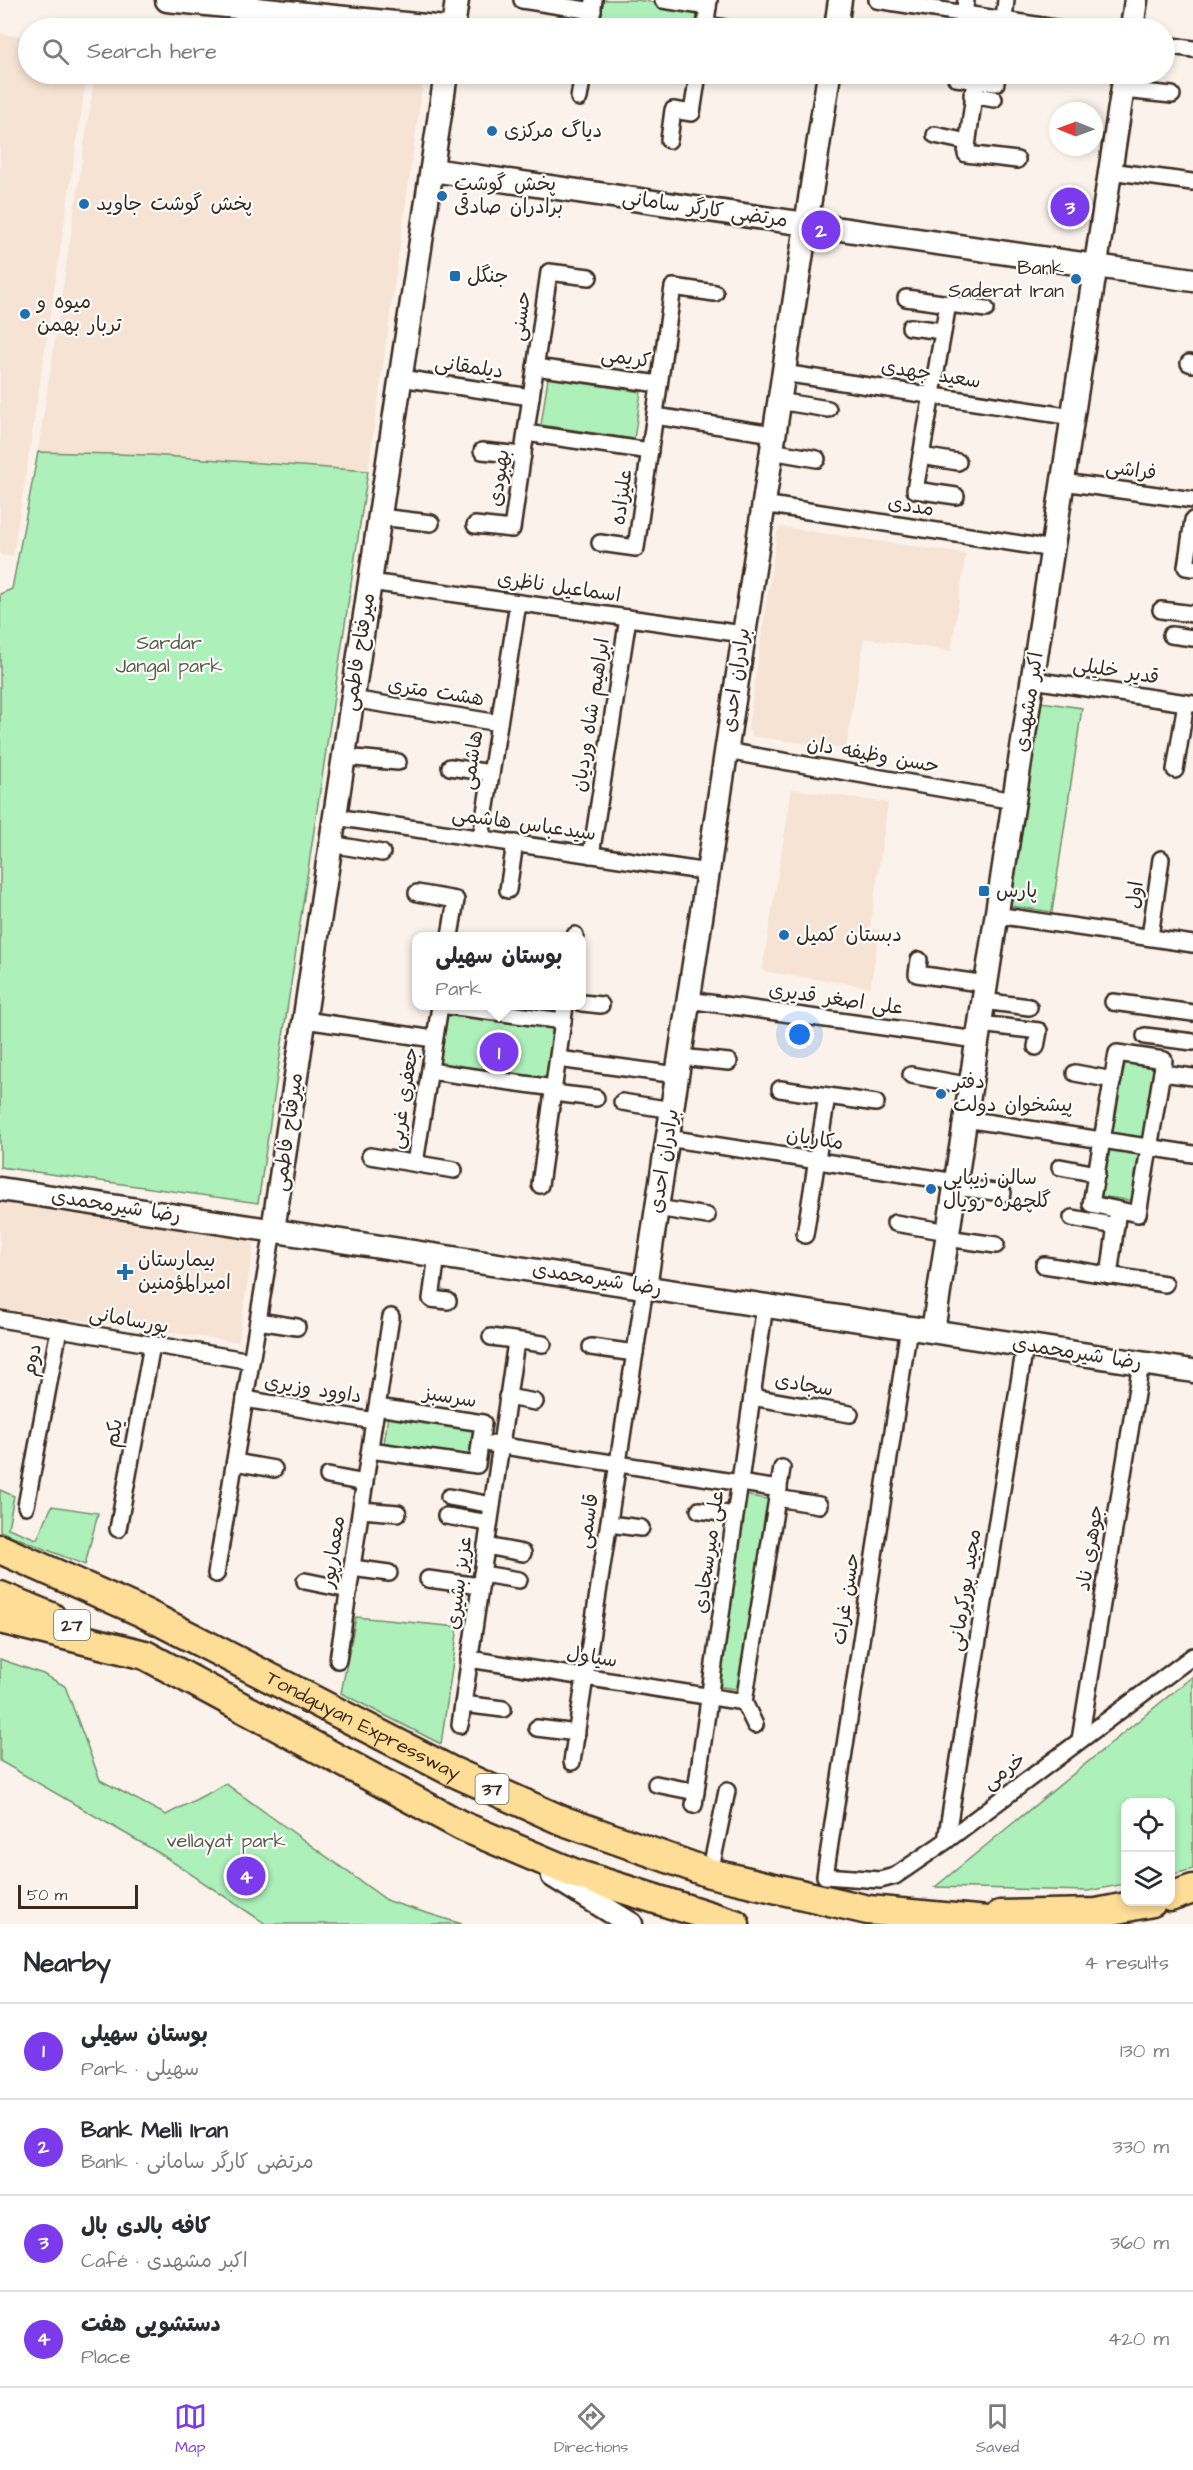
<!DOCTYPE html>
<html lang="en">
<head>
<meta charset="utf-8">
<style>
  body { margin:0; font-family:"Architects Daughter","Playpen Sans Arabic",sans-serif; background:#f2f2f3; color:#2b2b33 }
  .controls { position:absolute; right:18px; bottom:18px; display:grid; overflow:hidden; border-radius:12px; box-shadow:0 3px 9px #0003 }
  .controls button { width:54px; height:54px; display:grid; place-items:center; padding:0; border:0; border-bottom:2px solid #e1e1e2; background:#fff; color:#2b2b33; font:30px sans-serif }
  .compass { position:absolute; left:1049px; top:102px; width:54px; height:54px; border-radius:50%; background:#fff; box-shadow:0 3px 9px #0003; rotate:271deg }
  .scale { position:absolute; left:18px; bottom:15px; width:120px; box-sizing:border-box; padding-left:6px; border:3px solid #3b2a1e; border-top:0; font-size:16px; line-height:21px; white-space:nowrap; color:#3b2a1e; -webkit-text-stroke:4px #fff; paint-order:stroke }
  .you { position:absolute; left:800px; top:1035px; width:21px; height:21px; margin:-15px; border:4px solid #fff; border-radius:50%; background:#1a73e8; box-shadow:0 0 0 9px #1a73e833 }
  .badge { display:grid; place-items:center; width:39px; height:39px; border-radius:50%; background:#7c3aed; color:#fff; font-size:20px; font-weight:700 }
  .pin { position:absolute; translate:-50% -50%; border:3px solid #fff; box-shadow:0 2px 6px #0006 }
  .popup { position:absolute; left:412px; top:932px; width:174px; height:78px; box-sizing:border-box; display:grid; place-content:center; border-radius:12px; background:#fff; filter:drop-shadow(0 2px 4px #0005); font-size:20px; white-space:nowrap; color:#7c7c81 }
  .popup b { font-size:22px; color:#2b2b33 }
  .popup::after { content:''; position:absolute; left:50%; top:100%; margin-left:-12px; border:12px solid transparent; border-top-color:#fff }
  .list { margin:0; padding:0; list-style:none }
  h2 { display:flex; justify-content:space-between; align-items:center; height:78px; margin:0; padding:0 24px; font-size:26px }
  h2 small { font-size:20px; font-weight:400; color:#7c7c81 }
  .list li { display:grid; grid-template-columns:39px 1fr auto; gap:18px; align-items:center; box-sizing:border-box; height:96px; padding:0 24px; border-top:2px solid #e1e1e2 }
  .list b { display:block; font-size:22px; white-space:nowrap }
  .list p { margin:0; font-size:20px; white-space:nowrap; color:#7c7c81 }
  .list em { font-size:20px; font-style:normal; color:#7c7c81 }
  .icon { flex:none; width:33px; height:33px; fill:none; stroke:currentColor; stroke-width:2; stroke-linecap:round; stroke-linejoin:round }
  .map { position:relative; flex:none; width:1193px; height:1924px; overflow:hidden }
  .search { position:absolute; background:#fff; box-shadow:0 3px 9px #0003; left:18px; right:18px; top:18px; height:66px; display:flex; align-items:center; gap:15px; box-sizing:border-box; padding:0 21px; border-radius:33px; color:#7c7c81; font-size:22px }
  .sheet { height:462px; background:#fff }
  nav { display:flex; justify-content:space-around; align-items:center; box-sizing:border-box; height:84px; border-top:2px solid #e1e1e2; background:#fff; font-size:16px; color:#7c7c81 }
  nav a { display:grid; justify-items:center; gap:3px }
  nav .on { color:#7c3aed }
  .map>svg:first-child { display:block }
  .built { fill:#f6e3d3 }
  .green { fill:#adf0ba; stroke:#748d6c; stroke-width:1.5 }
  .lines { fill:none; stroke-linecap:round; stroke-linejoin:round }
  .street-casing { stroke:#3b2a1e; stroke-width:20 }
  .secondary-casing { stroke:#3b2a1e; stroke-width:27 }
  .highway-casing { stroke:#3b2a1e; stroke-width:33 }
  .street { stroke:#fff; stroke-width:15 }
  .secondary { stroke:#fff; stroke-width:22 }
  .highway { stroke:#fedd96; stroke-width:28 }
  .poi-dot { fill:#1f6fb2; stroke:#fff; stroke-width:2 }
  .labels { text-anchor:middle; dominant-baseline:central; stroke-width:4.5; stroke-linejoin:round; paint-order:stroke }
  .shield { fill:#fff; stroke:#766a62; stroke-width:1.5 }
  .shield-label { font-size:18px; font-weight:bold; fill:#3b2a1e }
  .poi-label { font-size:20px; fill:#3b2a1e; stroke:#fff; text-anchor:start }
  .street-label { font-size:20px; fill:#3b2a1e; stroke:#fff }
  .park-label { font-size:20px; fill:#585c45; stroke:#fff }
</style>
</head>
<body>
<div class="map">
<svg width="1193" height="1924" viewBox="0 0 1193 1924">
  <rect width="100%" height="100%" fill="#fbf2eb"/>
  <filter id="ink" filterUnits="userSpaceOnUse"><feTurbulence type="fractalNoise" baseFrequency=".0167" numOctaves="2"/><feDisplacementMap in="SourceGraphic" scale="12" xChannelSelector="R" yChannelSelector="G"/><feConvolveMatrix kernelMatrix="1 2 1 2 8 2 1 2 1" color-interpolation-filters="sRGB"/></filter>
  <g filter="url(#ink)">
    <g class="built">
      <path d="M 0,34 L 28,37 L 28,74 L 87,74 L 13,557 L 0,555 Z"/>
      <path d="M 95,74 L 424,74 L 368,471 L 38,452 Z"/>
      <path d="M 781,527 L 966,554 L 951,651 L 864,638 L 846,749 L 752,736 L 748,729 L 777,532 Z"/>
      <path d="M 792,789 L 888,803 L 870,928 L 880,930 L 870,987 L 762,971 Z"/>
      <path d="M 0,1203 L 255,1236 L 238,1342 L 0,1309 Z"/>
    </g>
    <g class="green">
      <path d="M 603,0 L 637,0 L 698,9 L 695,28 L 599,28 Z"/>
      <path d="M 548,378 L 641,392 L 634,439 L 541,425 Z"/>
      <path d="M 38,452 L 151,455 L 368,471 L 258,1203 L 0,1167 L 0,594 L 12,589 Z"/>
      <path d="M 1041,702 L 1082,708 L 1052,912 L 1011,906 Z"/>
      <path d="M 447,1006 L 564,1023 L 554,1086 L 437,1068 Z"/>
      <path d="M 1125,1062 L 1157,1067 L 1134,1201 L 1100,1196 Z"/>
      <path d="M 388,1416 L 473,1428 L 469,1456 L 384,1444 Z"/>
      <path d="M 0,1490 L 14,1496 L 8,1528 L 37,1539 L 52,1506 L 98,1513 L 85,1565 L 0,1531 Z"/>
      <path d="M 744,1495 L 773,1500 L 744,1690 L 715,1686 Z"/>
      <path d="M 356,1617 L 458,1627 L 441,1744 L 341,1693 Z"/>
      <path d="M 0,1659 L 43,1674 L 65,1686 L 100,1780 L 166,1815 L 226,1784 L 388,1901 L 462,1924 L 266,1924 L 159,1853 L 0,1761 Z"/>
      <path d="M 1193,1676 L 1193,1869 L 1171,1875 L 1170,1802 L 1126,1802 L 1125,1884 L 1088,1891 L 935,1887 Z"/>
    </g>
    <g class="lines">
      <g class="street-casing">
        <g id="street">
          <path d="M 522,0 L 593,11"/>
          <path d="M 663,0 L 708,7"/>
          <path d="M 877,0 L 1055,28"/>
          <path d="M 706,25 L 725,28"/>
          <path d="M 590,28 L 594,0"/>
          <path d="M 705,28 L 709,0"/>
          <path d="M 962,28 L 966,0"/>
          <path d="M 1003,28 L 1006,0"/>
          <path d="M 1164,45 L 1193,49"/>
          <path d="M 956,74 L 956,78 L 996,83 L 997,74"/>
          <path d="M 976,80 L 966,154 L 1017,160"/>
          <path d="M 1123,90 L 1172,95"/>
          <path d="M 972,95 L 994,99"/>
          <path d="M 579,98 L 583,74"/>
          <path d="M 935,135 L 967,142"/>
          <path d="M 669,140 L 673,110 L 692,113 L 698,74"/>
          <path d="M 1110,171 L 1192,182"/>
          <path d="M 906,298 L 986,309"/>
          <path d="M 948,304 L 915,490 L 956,496"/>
          <path d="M 910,327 L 943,331"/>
          <path d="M 1189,363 L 1193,364"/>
          <path d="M 535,367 L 659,384"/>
          <path d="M 783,373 L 1073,417"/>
          <path d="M 400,378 L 531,397"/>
          <path d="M 778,401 L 828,409"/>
          <path d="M 655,416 L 773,434"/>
          <path d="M 526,433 L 650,451"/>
          <path d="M 482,451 L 523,455"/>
          <path d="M 771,451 L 817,459"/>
          <path d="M 921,456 L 958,462"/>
          <path d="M 1063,482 L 1193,500"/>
          <path d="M 763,504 L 1053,549"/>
          <path d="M 380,517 L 431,523"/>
          <path d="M 1193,520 L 1186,567 L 1193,568"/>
          <path d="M 475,525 L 512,529 L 549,272 L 589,277"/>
          <path d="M 600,543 L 636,548 L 673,287 L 715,293"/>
          <path d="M 370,582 L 743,634"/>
          <path d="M 1161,610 L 1193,614"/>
          <path d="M 1171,635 L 1193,638"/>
          <path d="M 1033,680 L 1193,704"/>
          <path d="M 352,699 L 499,723"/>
          <path d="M 726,751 L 1014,801"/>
          <path d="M 344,757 L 398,762"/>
          <path d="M 450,767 L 491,773"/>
          <path d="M 1175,770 L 1186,703"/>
          <path d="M 335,817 L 708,872"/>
          <path d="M 481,838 L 518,603"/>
          <path d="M 331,844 L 382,853"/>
          <path d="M 591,855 L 628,618"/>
          <path d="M 508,890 L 515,843"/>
          <path d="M 417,893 L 456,900 L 450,936"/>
          <path d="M 996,915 L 1193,944"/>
          <path d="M 575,936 L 575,935"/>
          <path d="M 1150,937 L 1161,859"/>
          <path d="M 919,960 L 917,974 L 986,984"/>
          <path d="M 688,1000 L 977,1040"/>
          <path d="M 983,1001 L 1029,1007"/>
          <path d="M 1113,1002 L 1193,1013"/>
          <path d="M 582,1003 L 601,1005"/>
          <path d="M 448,1006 L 563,1021"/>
          <path d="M 305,1020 L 434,1039"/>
          <path d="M 980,1024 L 1039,1031 L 1036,1047"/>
          <path d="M 1145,1036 L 1193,1042"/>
          <path d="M 1117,1053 L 1164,1060 L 1138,1214 L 1091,1204 Z"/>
          <path d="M 680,1057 L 729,1062"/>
          <path d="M 558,1059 L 677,1075"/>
          <path d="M 430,1071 L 554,1088"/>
          <path d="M 1075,1073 L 1113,1080"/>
          <path d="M 1162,1073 L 1193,1077"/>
          <path d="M 911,1075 L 971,1086"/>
          <path d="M 780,1089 L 876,1103"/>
          <path d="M 553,1093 L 596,1098"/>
          <path d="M 622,1102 L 672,1110"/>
          <path d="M 965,1119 L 1193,1154"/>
          <path d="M 667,1138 L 956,1182"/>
          <path d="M 370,1156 L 454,1170"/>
          <path d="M 415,1163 L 440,1006"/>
          <path d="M 1060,1167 L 1097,1174"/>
          <path d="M 540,1185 L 565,1006"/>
          <path d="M 955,1187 L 1003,1193"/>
          <path d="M 657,1208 L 707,1216"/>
          <path d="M 1072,1218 L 1116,1226"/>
          <path d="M 895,1223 L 948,1232"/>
          <path d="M 805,1235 L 827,1096"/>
          <path d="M 947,1238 L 996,1245"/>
          <path d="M 437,1255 L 431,1299 L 448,1301"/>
          <path d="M 1044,1265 L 1165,1284"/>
          <path d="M 1109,1276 L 1118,1210"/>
          <path d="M 0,1319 L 251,1361"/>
          <path d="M 258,1321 L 297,1327"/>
          <path d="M 909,1327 L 825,1876 L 880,1880 L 895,1876 L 946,1841 L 1193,1656"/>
          <path d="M 491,1337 L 543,1344"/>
          <path d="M 591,1347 L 635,1353"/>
          <path d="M 507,1397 L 535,1402"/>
          <path d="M 752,1397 L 850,1414"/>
          <path d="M 245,1399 L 374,1421"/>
          <path d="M 377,1407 L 391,1317"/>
          <path d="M 491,1444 L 779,1489"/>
          <path d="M 235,1462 L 274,1469"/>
          <path d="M 328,1476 L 365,1483"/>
          <path d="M 449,1497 L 492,1505"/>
          <path d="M 777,1498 L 819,1505"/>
          <path d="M 26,1506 L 59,1329"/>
          <path d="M 361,1510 L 398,1513"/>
          <path d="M 699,1510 L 735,1515"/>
          <path d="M 446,1516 L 489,1523"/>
          <path d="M 609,1524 L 641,1528"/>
          <path d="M 118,1529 L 152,1345"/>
          <path d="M 486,1546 L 523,1553"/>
          <path d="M 352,1568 L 389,1573"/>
          <path d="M 216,1574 L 273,1230"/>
          <path d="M 482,1574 L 519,1580"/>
          <path d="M 428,1579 L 480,1586"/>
          <path d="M 305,1581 L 349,1590"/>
          <path d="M 469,1659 L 744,1702 L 782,1468"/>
          <path d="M 338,1660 L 374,1421 L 377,1407 L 483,1423 L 477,1465 L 370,1450"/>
          <path d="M 744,1702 L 755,1725"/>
          <path d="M 463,1704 L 503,1709"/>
          <path d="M 460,1725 L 516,1342"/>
          <path d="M 537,1728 L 577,1733"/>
          <path d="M 1080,1740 L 1141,1363"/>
          <path d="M 572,1762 L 645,1287"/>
          <path d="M 656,1784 L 696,1792"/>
          <path d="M 694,1805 L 765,1305"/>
          <path d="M 946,1841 L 1025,1345"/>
          <path d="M 710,1873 L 727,1791"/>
        </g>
      </g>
      <g class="secondary-casing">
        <g id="secondary">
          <path d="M 167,0 L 445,28"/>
          <path d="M 453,28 L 457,0"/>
          <path d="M 836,28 L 840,0"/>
          <path d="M 1132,28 L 1136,0"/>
          <path d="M 432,170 L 1193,280"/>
          <path d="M 0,1189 L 1193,1371"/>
          <path d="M 273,1230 L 446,74"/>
          <path d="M 645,1287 L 829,74"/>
          <path d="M 933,1331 L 1125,74"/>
          <path d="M 553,1876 L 631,1924"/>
        </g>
      </g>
      <g class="highway-casing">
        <g id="highway">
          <path id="s1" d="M 0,1549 L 144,1613 L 449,1770 L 561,1820 L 710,1873 L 868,1910 L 1020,1924"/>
          <path d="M 0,1596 L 51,1617"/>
          <path d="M 0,1619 L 145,1655 L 462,1826 L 573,1873 L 735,1924"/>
          <path d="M 1170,1897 L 1193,1889"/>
          <path d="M 1000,1915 L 1097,1913 L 1152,1902"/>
        </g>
      </g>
      <use href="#street" class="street"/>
      <use href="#secondary" class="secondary"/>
      <use href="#highway" class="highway"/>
    </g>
  </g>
  <g class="poi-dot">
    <circle cx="492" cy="131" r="6"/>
    <circle cx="442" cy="196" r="6"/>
    <circle cx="84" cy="204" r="6"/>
    <rect x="449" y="270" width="12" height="12" rx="3"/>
    <circle cx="1076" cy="279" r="6"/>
    <circle cx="25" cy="314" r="6"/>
    <rect x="978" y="885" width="12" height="12" rx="3"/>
    <circle cx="784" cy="935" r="6"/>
    <circle cx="941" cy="1094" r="6"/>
    <circle cx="931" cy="1189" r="6"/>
    <path d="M122 1263h6v6h6v6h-6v6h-6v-6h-6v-6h6z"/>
  </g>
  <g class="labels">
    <g class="shield">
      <rect x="54" y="1610" width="36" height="30" rx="4.5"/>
      <rect x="475.5" y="1774" width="33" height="30" rx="4.5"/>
    </g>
    <g class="shield-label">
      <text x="72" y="1625">27</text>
      <text x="492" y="1789">37</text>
    </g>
    <g class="poi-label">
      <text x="504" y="131">دیاگ مرکزی</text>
      <text x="454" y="184">پخش گوشت<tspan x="454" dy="23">برادران صادقی</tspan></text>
      <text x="96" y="204">پخش گوشت جاوید</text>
      <text x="1064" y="268" text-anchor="end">Bank<tspan x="1064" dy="23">Saderat Iran</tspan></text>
      <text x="467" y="276">جنگل</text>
      <text x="37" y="302">میوه و<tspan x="37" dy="23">تربار بهمن</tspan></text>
      <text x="996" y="891">پارس</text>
      <text x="796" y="935">دبستان کمیل</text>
      <text x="953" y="1082">دفتر<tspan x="953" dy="23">پیشخوان دولت</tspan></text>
      <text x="943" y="1178">سالن زیبایی<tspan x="943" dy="23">گلچهره رویال</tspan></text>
      <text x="138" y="1260">بیمارستان<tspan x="138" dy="23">امیرالمؤمنین</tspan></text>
    </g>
    <g class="street-label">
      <text transform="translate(705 209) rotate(8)">مرتضی کارگر سامانی</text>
      <text transform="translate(521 316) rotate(-82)">حسنی</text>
      <text transform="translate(626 358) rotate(8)">کریمی</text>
      <text transform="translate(469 367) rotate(8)">دیلمقانی</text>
      <text transform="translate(931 374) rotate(9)">سعید جهدی</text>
      <text transform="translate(1131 470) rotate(8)">فراشی</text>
      <text transform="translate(499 478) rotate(-82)">بهبودی</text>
      <text transform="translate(622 497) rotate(-82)">علیزاده</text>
      <text transform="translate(911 506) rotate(9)">مددی</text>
      <text transform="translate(559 587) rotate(8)">اسماعیل ناظری</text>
      <text transform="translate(359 652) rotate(-81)">میرفتاح فاطمی</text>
      <text transform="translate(1116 671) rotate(9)">قدیر خلیلی</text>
      <text transform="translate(736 680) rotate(-82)">برادران احدی</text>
      <text transform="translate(436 692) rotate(9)">هشت متری</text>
      <text transform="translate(1029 702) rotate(-81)">اکبر مشهدی</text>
      <text transform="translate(591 715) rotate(-81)">ابراهیم شاه وردیان</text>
      <text transform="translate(873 755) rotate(10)">حسن وظیفه دان</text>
      <text transform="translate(472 760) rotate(-81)">هاشمی</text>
      <text transform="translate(524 824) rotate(8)">سیدعباس هاشمی</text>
      <text transform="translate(1135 895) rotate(-82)">اول</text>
      <text transform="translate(836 999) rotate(8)">علی اصغر قدیری</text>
      <text transform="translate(404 1098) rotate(-81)">جعفری غربی</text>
      <text transform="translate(288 1132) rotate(-82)">میرفتاح فاطمی</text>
      <text transform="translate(815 1139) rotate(9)">مکاریان</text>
      <text transform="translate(664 1161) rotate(-81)">برادران احدی</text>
      <text transform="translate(116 1206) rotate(9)">رضا شیرمحمدی</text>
      <text transform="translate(597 1279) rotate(9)">رضا شیرمحمدی</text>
      <text transform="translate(129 1320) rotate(10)">پورسامانی</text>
      <text transform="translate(1077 1353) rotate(9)">رضا شیرمحمدی</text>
      <text transform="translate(32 1360) rotate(-79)">دوم</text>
      <text transform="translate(804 1385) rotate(10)">سجادی</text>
      <text transform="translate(313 1389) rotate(9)">داوود وزیری</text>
      <text transform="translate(450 1397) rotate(9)">سرسبز</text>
      <text transform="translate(114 1433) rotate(-80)">یکم</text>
      <text transform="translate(588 1521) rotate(-81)">قاسمی</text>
      <text transform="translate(1090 1548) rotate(-81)">جوهری ناد</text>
      <text transform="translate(333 1552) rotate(-81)">معمارپور</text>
      <text transform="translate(709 1552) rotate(-82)">علی میرسجادی</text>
      <text transform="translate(459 1583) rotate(-82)">عزیز بشیری</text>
      <text transform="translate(965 1590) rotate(-81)">مجید پورکرمانی</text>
      <text transform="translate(846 1599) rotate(-81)">حسن غرات</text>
      <text transform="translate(592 1657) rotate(9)">سیاول</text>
      <text stroke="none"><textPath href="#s1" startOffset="404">Tondguyan Expressway</textPath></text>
      <text transform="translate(1004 1771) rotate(-37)">خرمی</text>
    </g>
    <g class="park-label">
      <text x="169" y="643">Sardar<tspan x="169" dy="23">Jangal park</tspan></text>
      <text x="226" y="1841">vellayat park</text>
    </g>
  </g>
</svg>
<div class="controls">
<button><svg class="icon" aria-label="locate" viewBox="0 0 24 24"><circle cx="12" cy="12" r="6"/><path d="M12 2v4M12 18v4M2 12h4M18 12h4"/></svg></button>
<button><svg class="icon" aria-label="layers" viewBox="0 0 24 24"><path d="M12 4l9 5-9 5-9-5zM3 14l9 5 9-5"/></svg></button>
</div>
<svg class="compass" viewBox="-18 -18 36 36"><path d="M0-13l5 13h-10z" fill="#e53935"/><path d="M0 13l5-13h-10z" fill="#7c7c81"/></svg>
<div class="scale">50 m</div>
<div class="you"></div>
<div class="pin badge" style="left:499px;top:1052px">1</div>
<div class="popup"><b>بوستان سهیلی</b>Park</div>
<div class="pin badge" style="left:821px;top:230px">2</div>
<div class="pin badge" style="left:1070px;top:207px">3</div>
<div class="pin badge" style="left:246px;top:1876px">4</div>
<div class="search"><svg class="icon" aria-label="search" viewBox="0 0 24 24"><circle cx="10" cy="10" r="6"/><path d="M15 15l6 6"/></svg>Search here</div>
</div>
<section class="sheet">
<h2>Nearby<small>4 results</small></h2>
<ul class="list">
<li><span class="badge">1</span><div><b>بوستان سهیلی</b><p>Park · سهیلی</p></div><em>130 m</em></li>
<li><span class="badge">2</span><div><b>Bank Melli Iran</b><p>Bank · مرتضی کارگر سامانی</p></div><em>330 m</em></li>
<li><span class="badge">3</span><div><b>کافه بالدی بال</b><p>Café · اکبر مشهدی</p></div><em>360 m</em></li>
<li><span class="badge">4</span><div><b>دستشویی هفت</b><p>Place</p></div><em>420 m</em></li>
</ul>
</section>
<nav>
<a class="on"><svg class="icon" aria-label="map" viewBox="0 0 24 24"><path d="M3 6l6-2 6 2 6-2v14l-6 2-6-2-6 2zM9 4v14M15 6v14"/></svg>Map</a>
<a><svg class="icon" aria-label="directions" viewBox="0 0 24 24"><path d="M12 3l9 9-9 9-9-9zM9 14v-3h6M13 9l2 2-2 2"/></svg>Directions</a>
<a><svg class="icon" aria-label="saved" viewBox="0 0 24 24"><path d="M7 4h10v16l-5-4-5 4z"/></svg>Saved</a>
</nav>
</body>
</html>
